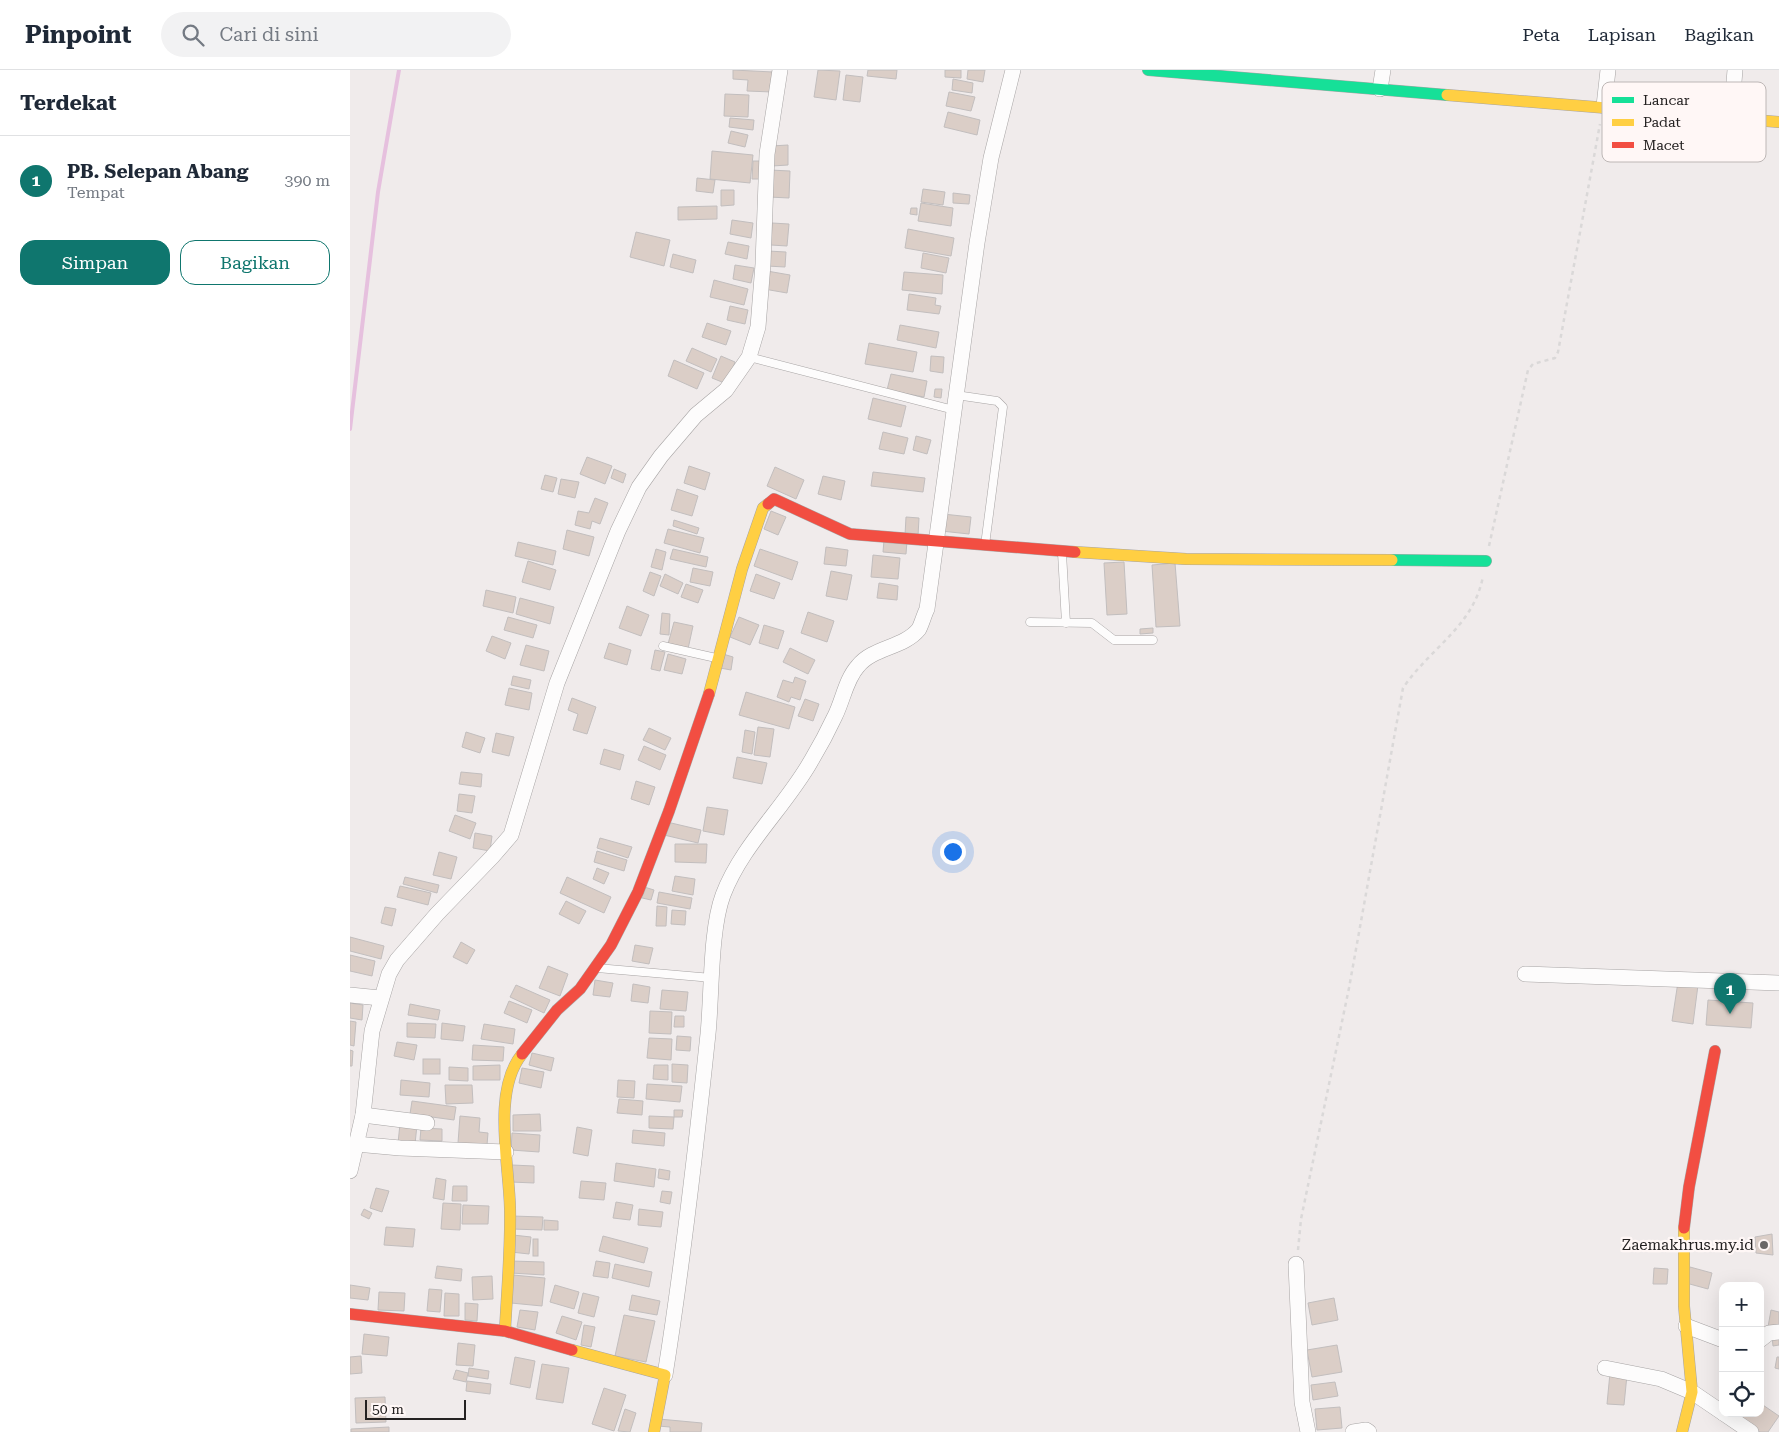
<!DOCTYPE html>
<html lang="id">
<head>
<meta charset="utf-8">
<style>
  body { margin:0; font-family:"Roboto Serif",serif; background:#f2f2f3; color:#1f2937 }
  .controls { position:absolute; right:15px; bottom:15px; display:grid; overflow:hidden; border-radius:10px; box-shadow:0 5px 20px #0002 }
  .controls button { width:45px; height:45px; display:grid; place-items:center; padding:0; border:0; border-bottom:1px solid #e0e1e3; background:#fff; color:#1f2937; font:25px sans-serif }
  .scale { position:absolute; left:15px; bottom:12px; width:101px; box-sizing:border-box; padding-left:5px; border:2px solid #242121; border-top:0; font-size:14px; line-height:18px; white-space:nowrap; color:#242121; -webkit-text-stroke:4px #fff7f6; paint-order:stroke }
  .you { position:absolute; left:602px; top:781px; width:18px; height:18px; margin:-12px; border:4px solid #fff; border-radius:50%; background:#1a73e8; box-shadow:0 0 0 8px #1a73e833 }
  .badge { display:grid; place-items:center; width:32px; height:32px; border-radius:50%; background:#0f766e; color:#fff; font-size:16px; font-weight:700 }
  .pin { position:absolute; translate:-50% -41px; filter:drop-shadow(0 1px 2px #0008) }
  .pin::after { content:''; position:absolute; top:26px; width:18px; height:15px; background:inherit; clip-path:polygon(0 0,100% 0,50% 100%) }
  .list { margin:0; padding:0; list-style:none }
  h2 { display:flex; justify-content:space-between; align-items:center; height:65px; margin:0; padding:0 20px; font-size:21px }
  h2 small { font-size:16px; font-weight:400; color:#747a83 }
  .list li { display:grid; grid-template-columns:32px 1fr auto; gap:15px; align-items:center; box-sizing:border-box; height:90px; padding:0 20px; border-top:1px solid #e0e1e3 }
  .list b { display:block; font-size:19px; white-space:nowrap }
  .list p { margin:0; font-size:16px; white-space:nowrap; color:#747a83 }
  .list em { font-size:16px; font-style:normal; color:#747a83 }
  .actions { display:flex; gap:10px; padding:15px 20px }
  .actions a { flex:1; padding:11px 0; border:1px solid #0f766e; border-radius:15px; text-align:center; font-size:18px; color:#0f766e }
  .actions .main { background:#0f766e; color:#fff }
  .icon { flex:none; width:28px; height:28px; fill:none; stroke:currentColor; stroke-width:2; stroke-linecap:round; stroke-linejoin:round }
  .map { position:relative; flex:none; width:1429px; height:1362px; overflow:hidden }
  header { display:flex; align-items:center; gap:30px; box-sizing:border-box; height:70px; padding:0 25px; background:#fff; border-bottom:1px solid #e0e1e3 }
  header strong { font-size:24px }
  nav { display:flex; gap:28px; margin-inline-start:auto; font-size:18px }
  .search { width:350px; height:45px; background:#f2f2f3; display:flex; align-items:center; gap:12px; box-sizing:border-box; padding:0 18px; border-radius:28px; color:#747a83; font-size:19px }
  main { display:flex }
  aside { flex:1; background:#fff }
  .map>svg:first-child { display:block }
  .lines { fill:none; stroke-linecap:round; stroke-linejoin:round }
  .stream { stroke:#e6c0de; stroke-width:4 }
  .building { fill:#dbcec7; stroke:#c2bebe }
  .lane-casing { stroke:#a7a4a4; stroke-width:9 }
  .street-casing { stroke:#a7a4a4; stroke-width:16 }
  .fast-casing { stroke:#a7a4a4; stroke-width:12 }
  .slow-casing { stroke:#a7a4a4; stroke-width:12 }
  .jam-casing { stroke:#a7a4a4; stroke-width:12 }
  .path { stroke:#dad8d8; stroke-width:2.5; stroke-dasharray:4 4; stroke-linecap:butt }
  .lane { stroke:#fdfcfc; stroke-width:8 }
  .street { stroke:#fdfcfc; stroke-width:15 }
  .fast { stroke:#16e098; stroke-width:11 }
  .slow { stroke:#ffcf43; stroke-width:11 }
  .jam { stroke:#f24e42; stroke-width:11 }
  .poi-dot { fill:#6b6868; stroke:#fff7f6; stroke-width:2 }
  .labels { text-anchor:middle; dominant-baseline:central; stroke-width:4.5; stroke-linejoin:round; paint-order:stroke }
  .poi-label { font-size:15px; fill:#242121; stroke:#fff7f6; text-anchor:end }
  .key { fill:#fff7f6; stroke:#bdb7b6; stroke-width:1 }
  .key-label { font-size:14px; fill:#242121 }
</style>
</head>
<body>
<header>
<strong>Pinpoint</strong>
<div class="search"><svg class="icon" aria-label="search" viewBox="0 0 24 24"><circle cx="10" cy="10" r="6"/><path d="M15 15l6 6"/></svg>Cari di sini</div>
<nav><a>Peta</a><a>Lapisan</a><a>Bagikan</a></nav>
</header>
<main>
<aside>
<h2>Terdekat<small></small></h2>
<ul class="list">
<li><span class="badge">1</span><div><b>PB. Selepan Abang</b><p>Tempat</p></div><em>390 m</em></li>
</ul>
<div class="actions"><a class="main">Simpan</a><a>Bagikan</a></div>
</aside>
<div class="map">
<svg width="1429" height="1362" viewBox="0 0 1429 1362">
  <rect width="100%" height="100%" fill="#f0ebeb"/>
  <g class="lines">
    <path class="stream" d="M 0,359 L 28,122 L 49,0"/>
  </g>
  <g class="building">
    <path d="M 383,0 L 423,2 L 422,22 L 397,21 L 398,10 L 383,9 Z"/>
    <path d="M 468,0 L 490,1 L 486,30 L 464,27 Z"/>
    <path d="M 518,0 L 547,0 L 546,9 L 517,6 Z"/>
    <path d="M 595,0 L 611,0 L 611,8 L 595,7 Z"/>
    <path d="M 618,0 L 635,0 L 633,12 L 617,9 Z"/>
    <path d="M 496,5 L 513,7 L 510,32 L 493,30 Z"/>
    <path d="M 603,9 L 623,13 L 622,23 L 602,20 Z"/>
    <path d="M 599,22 L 625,27 L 621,41 L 596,36 Z"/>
    <path d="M 375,24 L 399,25 L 398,47 L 374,46 Z"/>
    <path d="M 598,42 L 630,50 L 627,65 L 594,57 Z"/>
    <path d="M 380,48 L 404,50 L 403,60 L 379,57 Z"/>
    <path d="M 381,61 L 398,65 L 395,77 L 378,73 Z"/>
    <path d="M 438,75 L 438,95 L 422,96 L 421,76 Z"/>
    <path d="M 362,81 L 403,85 L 400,113 L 360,109 Z"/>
    <path d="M 403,91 L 412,91 L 411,109 L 402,109 Z"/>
    <path d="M 420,100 L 440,101 L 439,128 L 419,127 Z"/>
    <path d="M 347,108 L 365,110 L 363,123 L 346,121 Z"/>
    <path d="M 573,119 L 595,122 L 593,135 L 571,132 Z"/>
    <path d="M 371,120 L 384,120 L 384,135 L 371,136 Z"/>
    <path d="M 603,123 L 620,125 L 619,134 L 603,133 Z"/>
    <path d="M 571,133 L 603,138 L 601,156 L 568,151 Z"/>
    <path d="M 367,136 L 367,149 L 328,150 L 328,137 Z"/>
    <path d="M 561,138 L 567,138 L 567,145 L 560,144 Z"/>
    <path d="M 382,150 L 403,153 L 401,168 L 380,164 Z"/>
    <path d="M 422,153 L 439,154 L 437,176 L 421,175 Z"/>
    <path d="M 558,159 L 604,168 L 601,186 L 555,178 Z"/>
    <path d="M 286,162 L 320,170 L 314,196 L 280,187 Z"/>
    <path d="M 378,172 L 399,176 L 397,189 L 375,184 Z"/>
    <path d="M 418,181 L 436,182 L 435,197 L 417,196 Z"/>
    <path d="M 573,183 L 599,188 L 596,203 L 571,198 Z"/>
    <path d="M 323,184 L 346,190 L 343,203 L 320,197 Z"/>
    <path d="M 385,195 L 404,198 L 401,213 L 383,209 Z"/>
    <path d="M 417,201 L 440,205 L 437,223 L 414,219 Z"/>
    <path d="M 554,202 L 593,205 L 592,224 L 552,220 Z"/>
    <path d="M 364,210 L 398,219 L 394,235 L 360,227 Z"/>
    <path d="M 559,224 L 586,228 L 585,235 L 591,236 L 589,244 L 557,240 Z"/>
    <path d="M 380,236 L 398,240 L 395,254 L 377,250 Z"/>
    <path d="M 357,253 L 381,261 L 376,275 L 352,267 Z"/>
    <path d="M 550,255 L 589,262 L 586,278 L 547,270 Z"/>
    <path d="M 519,273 L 567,282 L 563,302 L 515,294 Z"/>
    <path d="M 342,278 L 367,289 L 361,302 L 336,291 Z"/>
    <path d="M 371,286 L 385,292 L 377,314 L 362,308 Z"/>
    <path d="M 581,286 L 594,287 L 593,303 L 580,301 Z"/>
    <path d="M 324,290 L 354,303 L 347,319 L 318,306 Z"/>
    <path d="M 541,304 L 577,311 L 574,327 L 537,320 Z"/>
    <path d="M 585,319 L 592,319 L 591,328 L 584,327 Z"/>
    <path d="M 523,328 L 556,336 L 551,357 L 518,349 Z"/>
    <path d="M 533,362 L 558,368 L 554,384 L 529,379 Z"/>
    <path d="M 566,366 L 581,370 L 577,384 L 563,380 Z"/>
    <path d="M 237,387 L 262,396 L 255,414 L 230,404 Z"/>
    <path d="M 339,396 L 360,403 L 355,420 L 334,413 Z"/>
    <path d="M 425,397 L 454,410 L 446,429 L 417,416 Z"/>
    <path d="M 264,399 L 276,404 L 273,413 L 261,408 Z"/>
    <path d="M 523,402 L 575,408 L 573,422 L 521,416 Z"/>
    <path d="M 195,405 L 207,408 L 203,422 L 191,419 Z"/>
    <path d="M 473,406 L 495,411 L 491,430 L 468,424 Z"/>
    <path d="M 211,409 L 229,412 L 225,428 L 208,424 Z"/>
    <path d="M 327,419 L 348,426 L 342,446 L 321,440 Z"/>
    <path d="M 245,428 L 258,433 L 250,454 L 242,451 L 240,459 L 225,455 L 228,441 L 239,443 Z"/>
    <path d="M 421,441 L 436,447 L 428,465 L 414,459 Z"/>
    <path d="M 593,444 L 621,447 L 619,464 L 591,461 Z"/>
    <path d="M 556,447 L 569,448 L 568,466 L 555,465 Z"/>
    <path d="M 324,450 L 349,458 L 347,464 L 323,456 Z"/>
    <path d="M 318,459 L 354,468 L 350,483 L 314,473 Z"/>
    <path d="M 217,460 L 244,467 L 239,486 L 213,479 Z"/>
    <path d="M 534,470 L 557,471 L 556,484 L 533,482 Z"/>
    <path d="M 168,472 L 206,481 L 203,495 L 165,486 Z"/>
    <path d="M 476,477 L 498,480 L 496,496 L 474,494 Z"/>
    <path d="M 306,479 L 316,482 L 312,500 L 301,497 Z"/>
    <path d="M 323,479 L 358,487 L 356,497 L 320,489 Z"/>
    <path d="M 410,479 L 448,492 L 442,510 L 404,496 Z"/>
    <path d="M 523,485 L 550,488 L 548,509 L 521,507 Z"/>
    <path d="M 178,491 L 206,500 L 200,520 L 172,512 Z"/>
    <path d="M 774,492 L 777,544 L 757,545 L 754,493 Z"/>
    <path d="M 825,493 L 830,556 L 806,557 L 802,495 Z"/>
    <path d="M 343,498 L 363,502 L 360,516 L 340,512 Z"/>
    <path d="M 481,501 L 502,505 L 497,530 L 476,526 Z"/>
    <path d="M 300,502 L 311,506 L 304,526 L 293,521 Z"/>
    <path d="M 315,504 L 333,513 L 328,524 L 310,516 Z"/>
    <path d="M 406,504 L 430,513 L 424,529 L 400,521 Z"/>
    <path d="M 529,513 L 548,516 L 547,530 L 527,528 Z"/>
    <path d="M 336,514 L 353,520 L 348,533 L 331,527 Z"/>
    <path d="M 136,520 L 166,527 L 163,543 L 133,536 Z"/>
    <path d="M 170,528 L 204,537 L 200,554 L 166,544 Z"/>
    <path d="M 277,536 L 299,545 L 291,566 L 269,558 Z"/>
    <path d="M 458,542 L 484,551 L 477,572 L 451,563 Z"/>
    <path d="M 312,543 L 320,544 L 319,565 L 310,564 Z"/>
    <path d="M 158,547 L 187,555 L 183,568 L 154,560 Z"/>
    <path d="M 389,547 L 409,555 L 400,575 L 380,567 Z"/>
    <path d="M 324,552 L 343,556 L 338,579 L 318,574 Z"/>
    <path d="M 414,555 L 434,561 L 428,579 L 409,573 Z"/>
    <path d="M 803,558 L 803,563 L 790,564 L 790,559 Z"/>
    <path d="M 142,566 L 161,573 L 155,589 L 136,581 Z"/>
    <path d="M 259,573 L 281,580 L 277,595 L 254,588 Z"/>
    <path d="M 176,575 L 199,581 L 194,601 L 170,595 Z"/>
    <path d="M 440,578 L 465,590 L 458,604 L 433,592 Z"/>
    <path d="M 305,580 L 315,582 L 310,601 L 301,599 Z"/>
    <path d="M 318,584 L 336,589 L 332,604 L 314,600 Z"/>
    <path d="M 373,584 L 383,587 L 381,600 L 370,598 Z"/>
    <path d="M 163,606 L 181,610 L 179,619 L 161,615 Z"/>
    <path d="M 445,607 L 456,611 L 450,630 L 441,627 L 439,632 L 427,627 L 433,610 L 443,613 Z"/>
    <path d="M 159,618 L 182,623 L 179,640 L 155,635 Z"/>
    <path d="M 396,622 L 445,637 L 439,659 L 389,645 Z"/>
    <path d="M 222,628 L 246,637 L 237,664 L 223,660 L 228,644 L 218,640 Z"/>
    <path d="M 455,629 L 469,634 L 463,651 L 448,646 Z"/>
    <path d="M 408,657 L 424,659 L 420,687 L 404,685 Z"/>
    <path d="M 299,658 L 321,668 L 315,680 L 293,670 Z"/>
    <path d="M 395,660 L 405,662 L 402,684 L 392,682 Z"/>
    <path d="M 116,662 L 135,668 L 130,683 L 112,677 Z"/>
    <path d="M 146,663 L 164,667 L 159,686 L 142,682 Z"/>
    <path d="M 294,676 L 316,685 L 310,700 L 288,690 Z"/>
    <path d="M 254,679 L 274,685 L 270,700 L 250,694 Z"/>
    <path d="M 387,687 L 417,693 L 412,714 L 383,708 Z"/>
    <path d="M 111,702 L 132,704 L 131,717 L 109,714 Z"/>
    <path d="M 286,711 L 305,717 L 299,735 L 281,729 Z"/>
    <path d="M 109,724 L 125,726 L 122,743 L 107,741 Z"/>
    <path d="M 357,737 L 378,740 L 374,765 L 353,761 Z"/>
    <path d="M 105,745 L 126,753 L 120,769 L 99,761 Z"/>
    <path d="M 317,752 L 351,760 L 348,773 L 314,765 Z"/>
    <path d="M 125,763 L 142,766 L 140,781 L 123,778 Z"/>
    <path d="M 250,768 L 282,777 L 278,788 L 247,778 Z"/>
    <path d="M 325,774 L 357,774 L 356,793 L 325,792 Z"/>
    <path d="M 247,781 L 277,790 L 274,801 L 244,792 Z"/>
    <path d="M 89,782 L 107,787 L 101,809 L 83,805 Z"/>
    <path d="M 247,798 L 259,803 L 254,814 L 243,809 Z"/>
    <path d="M 325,806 L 345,809 L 343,825 L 322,821 Z"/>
    <path d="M 55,807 L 89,815 L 87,823 L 53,814 Z"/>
    <path d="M 217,807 L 261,827 L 254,843 L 210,823 Z"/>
    <path d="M 50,816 L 81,823 L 78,835 L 47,827 Z"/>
    <path d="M 291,816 L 304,820 L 301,830 L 288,827 Z"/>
    <path d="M 309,822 L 342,828 L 340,839 L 307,833 Z"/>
    <path d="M 216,831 L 236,841 L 229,854 L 209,844 Z"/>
    <path d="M 307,836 L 317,837 L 316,856 L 306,856 Z"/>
    <path d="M 35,837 L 46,839 L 42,856 L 31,853 Z"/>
    <path d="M 322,840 L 336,841 L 335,855 L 321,854 Z"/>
    <path d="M 0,867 L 34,876 L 31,889 L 0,881 Z"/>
    <path d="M 111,872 L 125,880 L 117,894 L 103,887 Z"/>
    <path d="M 285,875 L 303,878 L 299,894 L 282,891 Z"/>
    <path d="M 0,885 L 25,891 L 22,906 L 0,901 Z"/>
    <path d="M 198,896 L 218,904 L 210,926 L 189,918 Z"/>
    <path d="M 245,910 L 263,913 L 260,927 L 243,925 Z"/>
    <path d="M 1328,912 L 1348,915 L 1343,954 L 1322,951 Z"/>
    <path d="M 283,914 L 300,917 L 298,933 L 281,931 Z"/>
    <path d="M 166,915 L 200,930 L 194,943 L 160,927 Z"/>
    <path d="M 312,920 L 338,922 L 336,941 L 310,939 Z"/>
    <path d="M 1358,930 L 1403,933 L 1401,958 L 1356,955 Z"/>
    <path d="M 159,931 L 182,940 L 177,953 L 154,943 Z"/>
    <path d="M 0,933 L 13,935 L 12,950 L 0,948 Z"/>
    <path d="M 60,934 L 90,940 L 88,950 L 58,945 Z"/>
    <path d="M 300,941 L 322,942 L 321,964 L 299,963 Z"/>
    <path d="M 325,946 L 334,946 L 334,957 L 324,957 Z"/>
    <path d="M 0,951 L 6,952 L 4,976 L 0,975 Z"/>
    <path d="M 57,953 L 86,954 L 85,968 L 57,967 Z"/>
    <path d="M 92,953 L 115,956 L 113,971 L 91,969 Z"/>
    <path d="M 134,954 L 165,959 L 163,974 L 131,969 Z"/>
    <path d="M 327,966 L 341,967 L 340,981 L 326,980 Z"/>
    <path d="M 299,968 L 322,969 L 321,990 L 297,988 Z"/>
    <path d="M 47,972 L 67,975 L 64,990 L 44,986 Z"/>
    <path d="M 123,975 L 154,977 L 153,991 L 122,990 Z"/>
    <path d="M 0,980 L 3,981 L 2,996 L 0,996 Z"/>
    <path d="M 182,983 L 204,988 L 201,1001 L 179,995 Z"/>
    <rect x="73" y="989" width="17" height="15"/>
    <path d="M 322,994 L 338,995 L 337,1013 L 322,1012 Z"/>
    <path d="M 150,995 L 150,1010 L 123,1010 L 123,996 Z"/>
    <path d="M 304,995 L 318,995 L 318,1010 L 303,1009 Z"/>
    <path d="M 99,997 L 118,998 L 118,1011 L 99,1010 Z"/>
    <path d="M 172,998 L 194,1002 L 191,1018 L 169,1013 Z"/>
    <path d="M 51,1010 L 80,1013 L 79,1027 L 50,1025 Z"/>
    <path d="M 268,1010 L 285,1011 L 284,1028 L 267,1027 Z"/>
    <path d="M 297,1014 L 332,1016 L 330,1032 L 296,1029 Z"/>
    <path d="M 95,1015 L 122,1015 L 123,1033 L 96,1034 Z"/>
    <path d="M 269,1029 L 293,1031 L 292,1045 L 267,1043 Z"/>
    <path d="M 62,1031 L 106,1037 L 104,1050 L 60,1044 Z"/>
    <path d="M 324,1040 L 333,1040 L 332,1047 L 324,1047 Z"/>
    <path d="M 190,1044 L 191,1061 L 163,1061 L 163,1045 Z"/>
    <path d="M 110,1046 L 130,1048 L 129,1062 L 138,1063 L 137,1075 L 108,1073 Z"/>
    <path d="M 299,1046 L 324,1047 L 323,1059 L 299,1058 Z"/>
    <path d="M 50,1054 L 67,1055 L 65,1074 L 48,1073 Z"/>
    <path d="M 227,1057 L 242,1060 L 238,1086 L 223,1083 Z"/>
    <path d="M 71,1058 L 92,1059 L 92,1071 L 70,1070 Z"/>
    <path d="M 283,1060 L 315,1063 L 314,1076 L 282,1073 Z"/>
    <path d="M 162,1063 L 190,1065 L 189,1082 L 161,1080 Z"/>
    <path d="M 266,1093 L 306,1099 L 304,1117 L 264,1111 Z"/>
    <path d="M 162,1095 L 184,1096 L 184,1113 L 161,1112 Z"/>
    <path d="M 309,1099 L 320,1101 L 319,1110 L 308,1108 Z"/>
    <path d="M 86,1108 L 96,1110 L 94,1130 L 83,1128 Z"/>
    <path d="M 231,1111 L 256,1113 L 254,1130 L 229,1128 Z"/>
    <path d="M 103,1116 L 117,1116 L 117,1131 L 102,1131 Z"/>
    <path d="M 26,1118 L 39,1121 L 32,1142 L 20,1138 Z"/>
    <path d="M 312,1121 L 322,1122 L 320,1134 L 310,1132 Z"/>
    <path d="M 266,1132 L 283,1135 L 280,1150 L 263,1148 Z"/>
    <path d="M 93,1133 L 111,1134 L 110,1160 L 91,1159 Z"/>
    <path d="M 113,1135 L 139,1136 L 138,1154 L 112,1154 Z"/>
    <path d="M 14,1139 L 22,1143 L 19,1149 L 11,1145 Z"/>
    <path d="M 289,1139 L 313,1142 L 311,1157 L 288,1155 Z"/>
    <path d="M 162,1146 L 193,1147 L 192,1160 L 162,1159 Z"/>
    <path d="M 194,1150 L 208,1151 L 208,1160 L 194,1160 Z"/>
    <path d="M 36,1157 L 65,1159 L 63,1177 L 34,1175 Z"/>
    <path d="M 1422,1164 L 1423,1185 L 1406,1183 L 1405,1167 Z"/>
    <path d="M 163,1165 L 181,1167 L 179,1184 L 161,1182 Z"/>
    <path d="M 253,1166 L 298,1178 L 294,1193 L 249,1181 Z"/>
    <rect x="183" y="1169" width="5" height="17"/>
    <path d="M 161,1191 L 194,1192 L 194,1205 L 161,1203 Z"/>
    <path d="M 246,1191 L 260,1193 L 258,1208 L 243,1206 Z"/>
    <path d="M 265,1194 L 302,1202 L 299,1217 L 262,1208 Z"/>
    <path d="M 87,1196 L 112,1199 L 111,1211 L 85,1208 Z"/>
    <path d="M 1340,1197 L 1362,1203 L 1358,1219 L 1336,1213 Z"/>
    <path d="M 1304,1198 L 1318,1199 L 1317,1214 L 1303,1214 Z"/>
    <path d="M 163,1205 L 195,1208 L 192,1236 L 161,1233 Z"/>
    <path d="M 142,1206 L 143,1229 L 123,1230 L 122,1207 Z"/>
    <path d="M 0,1215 L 20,1218 L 18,1230 L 0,1228 Z"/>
    <path d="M 205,1215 L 229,1222 L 224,1239 L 200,1232 Z"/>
    <path d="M 79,1219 L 92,1220 L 90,1242 L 77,1241 Z"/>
    <path d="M 29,1222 L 55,1223 L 54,1241 L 28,1240 Z"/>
    <path d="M 95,1223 L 109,1224 L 109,1246 L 94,1246 Z"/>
    <path d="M 233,1223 L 249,1227 L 244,1247 L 228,1243 Z"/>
    <path d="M 282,1225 L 310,1231 L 307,1245 L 279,1240 Z"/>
    <path d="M 984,1228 L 988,1250 L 962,1255 L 958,1233 Z"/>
    <path d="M 115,1233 L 128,1234 L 127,1251 L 115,1250 Z"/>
    <path d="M 170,1240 L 188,1242 L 185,1260 L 167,1257 Z"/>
    <path d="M 1421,1240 L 1429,1242 L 1429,1259 L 1418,1257 Z"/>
    <path d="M 274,1245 L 305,1251 L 296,1292 L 265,1286 Z"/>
    <path d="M 212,1246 L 232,1252 L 226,1270 L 206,1263 Z"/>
    <path d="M 234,1255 L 245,1257 L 241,1277 L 231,1275 Z"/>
    <path d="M 14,1264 L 39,1267 L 37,1286 L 12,1284 Z"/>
    <path d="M 1429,1265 L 1429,1275 L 1423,1276 L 1422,1266 Z"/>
    <path d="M 108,1273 L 125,1275 L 123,1296 L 106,1295 Z"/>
    <path d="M 987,1275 L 992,1302 L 962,1307 L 957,1280 Z"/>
    <path d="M 11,1286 L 12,1303 L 0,1304 L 0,1287 Z"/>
    <path d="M 165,1287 L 185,1291 L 180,1318 L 160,1314 Z"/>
    <path d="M 1427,1287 L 1429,1287 L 1429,1299 L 1425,1298 Z"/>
    <path d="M 192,1294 L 219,1298 L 213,1333 L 186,1329 Z"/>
    <path d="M 119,1298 L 139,1301 L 138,1309 L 118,1306 Z"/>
    <path d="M 106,1300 L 118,1303 L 116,1312 L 103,1309 Z"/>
    <path d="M 1260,1303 L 1277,1305 L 1274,1335 L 1257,1334 Z"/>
    <path d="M 117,1311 L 141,1314 L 140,1324 L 116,1321 Z"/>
    <path d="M 985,1312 L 988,1326 L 963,1330 L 961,1315 Z"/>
    <path d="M 254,1318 L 276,1325 L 264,1361 L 242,1354 Z"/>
    <path d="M 35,1327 L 36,1352 L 6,1353 L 5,1328 Z"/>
    <path d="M 1410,1333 L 1429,1346 L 1418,1362 L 1410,1362 L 1383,1343 L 1410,1343 Z"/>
    <path d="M 990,1337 L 992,1358 L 967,1360 L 965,1339 Z"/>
    <path d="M 275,1339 L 286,1343 L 280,1362 L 268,1361 Z"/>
    <path d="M 309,1349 L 352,1353 L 351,1362 L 320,1362 L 320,1357 L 308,1356 Z"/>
    <path d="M 39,1357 L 39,1362 L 1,1362 L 1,1359 Z"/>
  </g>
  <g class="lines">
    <g class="lane-casing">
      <g id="lane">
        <path d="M 399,287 L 604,340"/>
        <path d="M 606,325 L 647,331 L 653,337 L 635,475"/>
        <path d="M 712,483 L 716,553"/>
        <path d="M 680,552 L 742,553 L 764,570 L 803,570"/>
        <path d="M 313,576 L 366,588"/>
        <path d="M 247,898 L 362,908"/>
      </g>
    </g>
    <g class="street-casing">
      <g id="street">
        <path d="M 1030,19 L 1033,0"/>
        <path d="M 1254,36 L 1258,0"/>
        <path d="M 1381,48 L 1385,0"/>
        <path d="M 1175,904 L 1429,913"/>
        <path d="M 0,925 L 30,928"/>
        <path d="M 13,1045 L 77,1053"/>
        <path d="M 6,1074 L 50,1078 L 156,1082"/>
        <path d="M 0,1101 L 13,1045 L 22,961 L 39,904 L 47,890 L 87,844 L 142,787 L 161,765 L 207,613 L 268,461 L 289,417 L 311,386 L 346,345 L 376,320 L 399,287 L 408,257 L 413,194 L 417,84 L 430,0"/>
        <path d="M 946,1194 L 952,1332 L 958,1362"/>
        <path d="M 1336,1256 L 1373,1270"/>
        <path d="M 1410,1270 L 1419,1263 L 1429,1262"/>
        <path d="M 1255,1298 L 1311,1309 L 1342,1322 L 1373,1343"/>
        <path d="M 315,1305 C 333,1192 346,1078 358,964 C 362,924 360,860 373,825 C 392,775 435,737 461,691 C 470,676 478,661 485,646 C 493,630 496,609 508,596 C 523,577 554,578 569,559 C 572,553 574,545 577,539 L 627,173 L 641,88 L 663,0"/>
        <path d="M 1373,1343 L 1401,1362"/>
        <path d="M 1003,1362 L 1016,1360 L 1019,1362"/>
      </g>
    </g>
    <g class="fast-casing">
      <g id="fast">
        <path d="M 798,0 L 1097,25"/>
        <path d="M 1042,490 L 1136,491"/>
      </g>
    </g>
    <g class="slow-casing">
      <g id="slow">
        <path d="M 1097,25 L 1429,52"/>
        <path d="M 725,482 L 836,489 L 1042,490"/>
        <path d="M 359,624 L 392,499 L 413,438 L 418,434"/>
        <path d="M 155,1261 C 157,1220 161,1179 160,1138 C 159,1093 142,1021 172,984"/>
        <path d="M 222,1280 L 315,1305 L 304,1362"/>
        <path d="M 1332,1362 L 1342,1322 L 1334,1236 L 1334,1158"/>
      </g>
    </g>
    <g class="jam-casing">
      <g id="jam">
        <path d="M 418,434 L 424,429 L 500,464 L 725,482"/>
        <path d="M 172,984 L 207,940 L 230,919 L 261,875 L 288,822 L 319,741 L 359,624"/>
        <path d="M 1334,1158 L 1339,1117 L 1365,981"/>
        <path d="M 0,1244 L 155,1261 L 222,1280"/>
      </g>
    </g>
    <g class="path">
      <path d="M 1139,476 L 1178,300 L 1183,294 L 1205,288 L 1208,282 L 1250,54"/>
      <path d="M 948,1180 L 951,1149 L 999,918 L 1053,618 C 1080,578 1124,556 1133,506"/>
    </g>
    <use href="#lane" class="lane"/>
    <use href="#street" class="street"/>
    <use href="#fast" class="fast"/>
    <use href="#slow" class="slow"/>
    <use href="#jam" class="jam"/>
  </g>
  <circle class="poi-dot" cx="1414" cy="1175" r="5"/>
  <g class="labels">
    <g class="poi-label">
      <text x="1404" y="1175">Zaemakhrus.my.id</text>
    </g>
  </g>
  <rect x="1252" y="12" width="164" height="80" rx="8" class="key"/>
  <rect x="1262" y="27" width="22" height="6" fill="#16e098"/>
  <rect x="1262" y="49" width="22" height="7" fill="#ffcf43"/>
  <rect x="1262" y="72" width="22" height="6" fill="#f24e42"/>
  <g class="key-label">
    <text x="1293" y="35">Lancar</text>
    <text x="1293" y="57">Padat</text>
    <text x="1293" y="80">Macet</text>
  </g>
</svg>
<div class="controls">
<button>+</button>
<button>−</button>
<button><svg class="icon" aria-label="locate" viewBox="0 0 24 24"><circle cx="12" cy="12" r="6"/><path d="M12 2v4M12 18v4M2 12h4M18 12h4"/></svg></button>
</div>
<div class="scale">50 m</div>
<div class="you"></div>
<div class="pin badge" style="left:1380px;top:944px">1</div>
</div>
</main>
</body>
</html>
